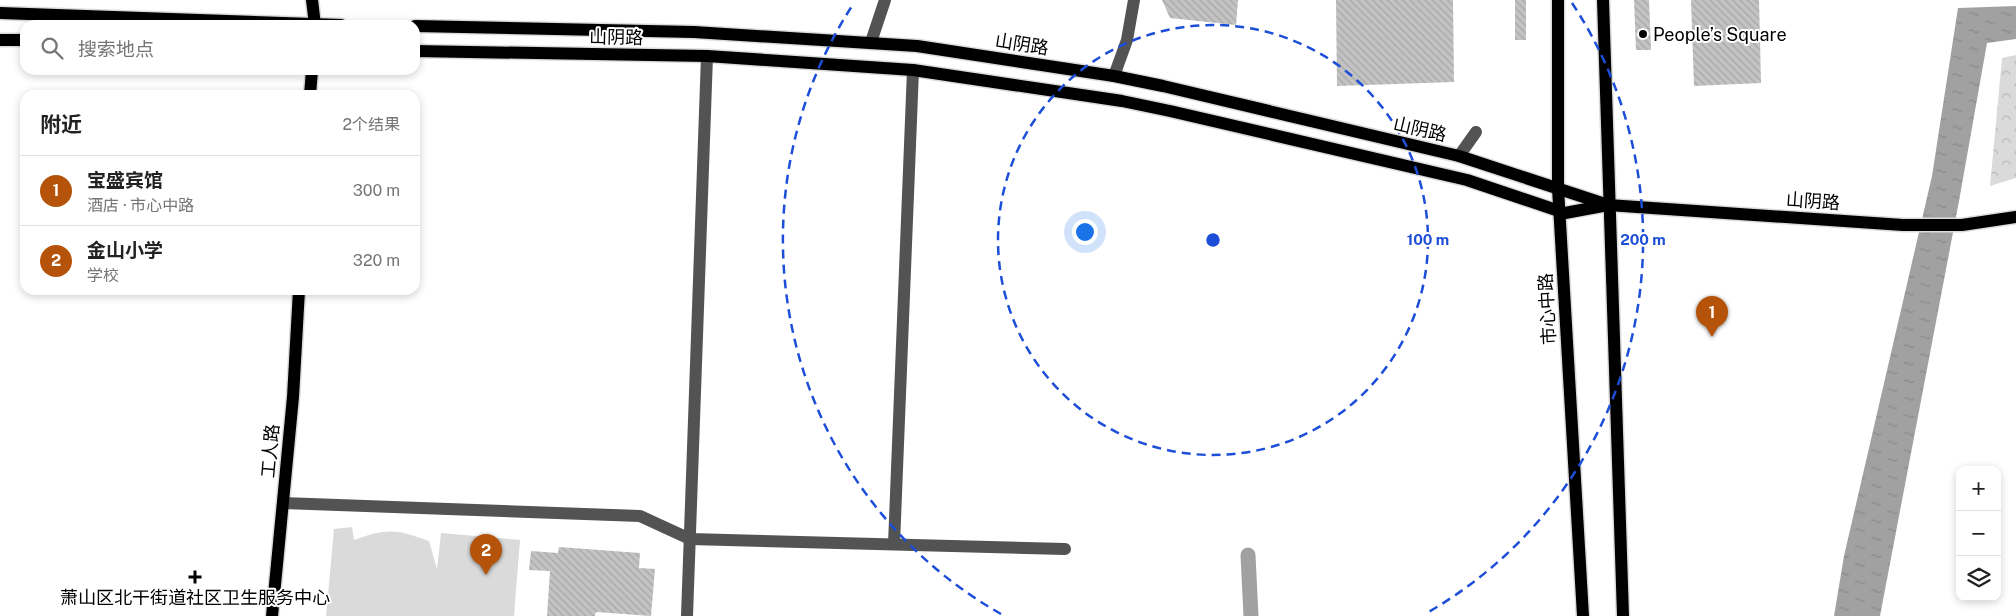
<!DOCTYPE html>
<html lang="zh">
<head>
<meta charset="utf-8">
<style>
  body { margin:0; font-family:"Public Sans","Noto Sans SC",sans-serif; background:#f2f2f2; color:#222 }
  .controls { position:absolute; right:15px; bottom:15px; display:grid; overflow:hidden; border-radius:10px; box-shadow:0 2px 8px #0003 }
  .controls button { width:45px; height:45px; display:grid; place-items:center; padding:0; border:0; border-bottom:1px solid #e0e0e0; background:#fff; color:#222; font:25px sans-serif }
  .you { position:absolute; left:1084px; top:231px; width:18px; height:18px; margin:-12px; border:4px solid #fff; border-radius:50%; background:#1a73e8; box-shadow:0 0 0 8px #1a73e833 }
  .badge { display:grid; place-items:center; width:32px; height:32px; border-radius:50%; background:#b45309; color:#fff; font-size:16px; font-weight:700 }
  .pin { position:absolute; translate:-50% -41px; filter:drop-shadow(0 1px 2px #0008) }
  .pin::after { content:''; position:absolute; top:26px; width:18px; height:15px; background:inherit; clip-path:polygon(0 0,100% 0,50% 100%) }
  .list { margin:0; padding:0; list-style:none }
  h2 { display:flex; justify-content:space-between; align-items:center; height:65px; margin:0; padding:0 20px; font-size:21px }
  h2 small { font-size:16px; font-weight:400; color:#767676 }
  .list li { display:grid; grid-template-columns:32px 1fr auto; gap:15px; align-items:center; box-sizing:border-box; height:70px; padding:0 20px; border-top:1px solid #e0e0e0 }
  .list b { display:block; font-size:19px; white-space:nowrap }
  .list p { margin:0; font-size:16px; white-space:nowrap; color:#767676 }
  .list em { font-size:16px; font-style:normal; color:#767676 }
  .icon { flex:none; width:28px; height:28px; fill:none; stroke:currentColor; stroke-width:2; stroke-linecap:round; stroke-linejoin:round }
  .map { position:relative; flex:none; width:2016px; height:616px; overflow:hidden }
  .search { position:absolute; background:#fff; box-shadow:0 2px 8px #0003; left:20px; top:20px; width:400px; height:55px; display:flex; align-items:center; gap:12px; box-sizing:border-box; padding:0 18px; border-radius:15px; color:#767676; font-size:19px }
  .panel { position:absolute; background:#fff; box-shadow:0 2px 8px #0003; left:20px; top:90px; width:400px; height:205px; border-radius:15px }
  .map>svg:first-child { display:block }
  .forest { fill:url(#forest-crowns) }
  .pitch { fill:#dadada }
  .water { fill:url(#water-ripples) }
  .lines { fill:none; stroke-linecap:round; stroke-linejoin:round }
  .canal { stroke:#a1a1a1; stroke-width:15 }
  .building { fill:url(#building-back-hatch) }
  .major-casing { stroke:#dbdbdb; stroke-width:15 }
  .minor { stroke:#535353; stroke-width:12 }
  .major { stroke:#000; stroke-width:12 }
  .ring { fill:none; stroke:#1d4ed8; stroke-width:2.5; stroke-dasharray:9 6 }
  .poi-dot { fill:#000; stroke:#fff; stroke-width:2 }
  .labels { text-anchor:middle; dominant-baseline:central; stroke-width:4; stroke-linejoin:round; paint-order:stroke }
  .poi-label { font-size:18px; fill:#000; stroke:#fff; text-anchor:start }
  .street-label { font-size:18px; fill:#000; stroke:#fff }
  .centre { fill:#1d4ed8; stroke:#fff; stroke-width:2.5 }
  .ring-label { font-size:15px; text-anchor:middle; font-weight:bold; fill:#1d4ed8; stroke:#fff; stroke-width:4; stroke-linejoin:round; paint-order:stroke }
</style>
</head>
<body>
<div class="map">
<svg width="2016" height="616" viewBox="0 0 2016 616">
  <defs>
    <pattern id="forest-crowns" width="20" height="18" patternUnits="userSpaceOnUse" patternTransform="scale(1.25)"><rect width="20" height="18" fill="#dadada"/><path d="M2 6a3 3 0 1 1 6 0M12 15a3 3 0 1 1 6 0" fill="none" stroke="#b9b9b9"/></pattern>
    <pattern id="water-ripples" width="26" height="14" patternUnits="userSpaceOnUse" patternTransform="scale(1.25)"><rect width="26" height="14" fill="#a1a1a1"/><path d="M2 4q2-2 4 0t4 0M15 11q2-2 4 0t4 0" fill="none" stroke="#898989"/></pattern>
    <pattern id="building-back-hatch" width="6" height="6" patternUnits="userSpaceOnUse" patternTransform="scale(1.25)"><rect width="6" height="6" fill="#c3c3c3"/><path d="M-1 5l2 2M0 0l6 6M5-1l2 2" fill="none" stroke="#a6a6a6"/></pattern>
  </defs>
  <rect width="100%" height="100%" fill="#fff"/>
  <path class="forest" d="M 2016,55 L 2016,178 L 1990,186 L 2002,58 Z"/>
  <path class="pitch" d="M 352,527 L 354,540 C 387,528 396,529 429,541 L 437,569 L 441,533 L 520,540 L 514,616 L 326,616 L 334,529 Z"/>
  <path class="water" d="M 2016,6 L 2016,39 L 1987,43 L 1959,201 L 1880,616 L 1834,616 L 1844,556 L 1932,176 L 1958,8 Z"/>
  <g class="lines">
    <path class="canal" d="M 1248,555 L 1251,616"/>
  </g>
  <g class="building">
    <path d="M 1162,0 L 1238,0 L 1236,25 L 1170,18 Z"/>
    <path d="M 1336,0 L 1453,0 L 1454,82 L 1337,86 Z"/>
    <rect x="1515" y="0" width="11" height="40"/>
    <path d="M 1634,0 L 1649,0 L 1651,50 L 1636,50 Z"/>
    <path d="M 1691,0 L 1759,0 L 1761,83 L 1694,86 Z"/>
    <path d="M 559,547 L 640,553 L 639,568 L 655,569 L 651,616 L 596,612 L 595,616 L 547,616 L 550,571 L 529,570 L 531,551 L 558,553 Z"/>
  </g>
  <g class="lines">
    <g class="major-casing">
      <g id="major">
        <path d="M 312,0 L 315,25"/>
        <path d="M 1558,0 L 1558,188 L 1583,616"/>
        <path d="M 1603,0 L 1623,616"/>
        <path d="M 0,13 L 341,25"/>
        <path d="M 415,26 L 694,32 L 917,46 L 1114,76 L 1163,86 L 1459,156 L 1605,204"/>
        <path d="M 0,40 L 25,40"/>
        <path d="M 415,51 L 707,56 L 913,70 L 1122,101 L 1170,111 L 1467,180 L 1565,213 L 1608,205 L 1903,225 L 1962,225 L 2016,217"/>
        <path d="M 310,95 L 312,70"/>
        <path d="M 272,616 L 293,397 L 299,290"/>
      </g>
    </g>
    <g class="minor">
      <path d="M 871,42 L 885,0"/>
      <path d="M 1114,76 L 1127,40 L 1134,0"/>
      <path d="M 1459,156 L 1476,132"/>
      <path d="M 283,503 L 640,516 L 690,539 L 1065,549"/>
      <path d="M 894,544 L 913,70"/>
      <path d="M 687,616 L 707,56"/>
    </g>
    <use href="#major" class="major"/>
  </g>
  <g class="ring">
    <circle cx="1213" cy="240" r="215"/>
    <path d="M1001 614A430 430 0 0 1 854 3M1572 3A430 430 0 0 1 1425 614"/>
  </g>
  <g class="poi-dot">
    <circle cx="1643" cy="34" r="5"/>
    <path d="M192.5 569.5h5v5h5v5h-5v5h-5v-5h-5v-5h5z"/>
  </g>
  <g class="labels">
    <g class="poi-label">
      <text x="1653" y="34">People’s Square</text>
      <text x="195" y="597" text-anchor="middle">萧山区北干街道社区卫生服务中心</text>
    </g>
    <g class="street-label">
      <text transform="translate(616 37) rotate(1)">山阴路</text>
      <text transform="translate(1022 44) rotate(9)">山阴路</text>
      <text transform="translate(1420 129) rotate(13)">山阴路</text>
      <text transform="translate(1813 201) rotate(4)">山阴路</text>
      <text transform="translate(1547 309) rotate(-93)">市心中路</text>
      <text transform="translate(270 451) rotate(-85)">工人路</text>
    </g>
  </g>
  <circle cx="1213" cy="240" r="8" class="centre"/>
  <g class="ring-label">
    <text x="1428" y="245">100 m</text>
    <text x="1643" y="245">200 m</text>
  </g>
</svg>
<div class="controls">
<button>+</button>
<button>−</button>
<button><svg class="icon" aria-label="layers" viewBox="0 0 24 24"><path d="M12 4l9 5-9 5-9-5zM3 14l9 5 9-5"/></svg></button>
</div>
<div class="you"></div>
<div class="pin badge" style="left:1712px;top:337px">1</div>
<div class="pin badge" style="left:486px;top:575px">2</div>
<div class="search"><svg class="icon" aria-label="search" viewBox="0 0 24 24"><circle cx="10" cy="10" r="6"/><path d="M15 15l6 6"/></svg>搜索地点</div>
<section class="panel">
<h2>附近<small>2个结果</small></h2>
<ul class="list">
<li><span class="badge">1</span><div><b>宝盛宾馆</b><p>酒店 · 市心中路</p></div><em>300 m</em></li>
<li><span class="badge">2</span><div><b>金山小学</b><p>学校</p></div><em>320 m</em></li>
</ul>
</section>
</div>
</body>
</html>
